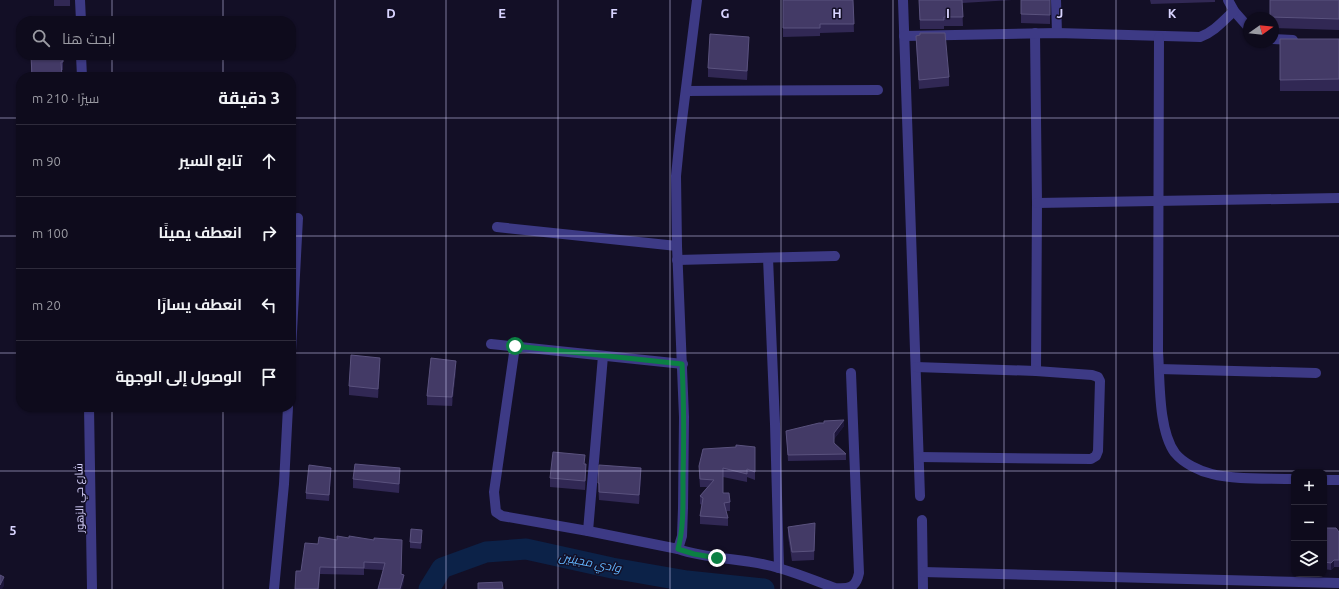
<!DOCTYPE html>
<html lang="ar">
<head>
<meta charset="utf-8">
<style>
  body { margin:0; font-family:Ubuntu,Cairo,sans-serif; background:#1c1929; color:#f1f3f6; direction:rtl }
  .controls { position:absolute; right:12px; bottom:12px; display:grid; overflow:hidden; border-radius:8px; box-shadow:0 1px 3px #0004 }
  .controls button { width:36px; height:36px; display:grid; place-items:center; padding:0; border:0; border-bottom:1px solid #2e2b3b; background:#0e0b1c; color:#f1f3f6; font:20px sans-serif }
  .compass { position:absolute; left:1243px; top:12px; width:36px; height:36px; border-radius:50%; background:#0e0b1c; box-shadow:0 1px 3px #0004; rotate:75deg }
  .stop { position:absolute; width:12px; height:12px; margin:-9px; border:3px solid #0b8043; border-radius:50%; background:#fff }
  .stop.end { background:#0b8043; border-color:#fff; box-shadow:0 1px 4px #0008 }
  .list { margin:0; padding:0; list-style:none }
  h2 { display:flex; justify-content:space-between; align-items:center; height:52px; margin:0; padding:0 16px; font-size:17px }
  h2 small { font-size:13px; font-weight:400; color:#9b9ba3 }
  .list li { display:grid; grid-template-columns:26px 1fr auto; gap:12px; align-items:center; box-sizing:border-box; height:72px; padding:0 16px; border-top:1px solid #2e2b3b }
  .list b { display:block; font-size:15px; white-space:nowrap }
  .list em { font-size:13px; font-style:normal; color:#9b9ba3 }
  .icon { flex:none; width:22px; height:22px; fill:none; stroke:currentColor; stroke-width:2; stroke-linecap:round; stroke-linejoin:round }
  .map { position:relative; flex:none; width:1339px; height:589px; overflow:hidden; direction:ltr }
  .search { position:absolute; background:#0e0b1c; box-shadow:0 1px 3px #0004; left:16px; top:16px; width:280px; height:44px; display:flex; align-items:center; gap:10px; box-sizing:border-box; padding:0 14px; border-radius:16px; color:#9b9ba3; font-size:15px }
  .panel { position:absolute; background:#0e0b1c; box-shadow:0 1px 3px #0004; left:16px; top:72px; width:280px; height:340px; border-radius:16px; direction:rtl }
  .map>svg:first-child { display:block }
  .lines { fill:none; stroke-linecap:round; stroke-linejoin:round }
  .river { stroke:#0c2248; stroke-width:21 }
  .minor { stroke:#3d3a85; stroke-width:10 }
  .wall { fill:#312854 }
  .shaded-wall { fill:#1d163a }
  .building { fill:#433a66; stroke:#5a527e }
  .route { stroke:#0b8043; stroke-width:5 }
  .grid { fill:none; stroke:#d9d4ff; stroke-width:1; stroke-opacity:0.55 }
  .labels { text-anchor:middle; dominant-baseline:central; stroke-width:3; stroke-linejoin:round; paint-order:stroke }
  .street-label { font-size:11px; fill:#d9d4ff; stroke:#130f26 }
  .water-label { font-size:12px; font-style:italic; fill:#62b6ff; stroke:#130f26 }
  .grid-label { font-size:13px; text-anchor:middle; font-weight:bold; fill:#d9d4ff; stroke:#130f26; stroke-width:3; stroke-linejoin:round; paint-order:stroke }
</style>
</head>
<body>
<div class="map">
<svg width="1339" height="589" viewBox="0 0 1339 589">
  <rect width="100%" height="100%" fill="#130f26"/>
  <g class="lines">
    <path class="river" d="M 429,589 L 442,568 L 486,552 L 526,549 L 612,568 L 687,581 L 764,589"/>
    <g class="minor">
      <path d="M 80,0 L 81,21"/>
      <path d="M 903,0 L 920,496"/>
      <path d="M 1056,0 L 1057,33"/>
      <path d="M 1228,0 L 1234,11 L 1249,28"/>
      <path d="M 1035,33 L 1037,203 L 1036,371"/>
      <path d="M 904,36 L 1057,33 L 1200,37 C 1214,32 1223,21 1234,11"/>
      <path d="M 1159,37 L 1158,351 C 1160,379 1158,430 1175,453 C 1183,463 1199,471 1212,474 C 1235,480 1269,478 1294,479"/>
      <path d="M 1273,39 L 1293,40"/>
      <path d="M 81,55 L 82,77"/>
      <path d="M 686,91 L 878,90"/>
      <path d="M 1037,203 L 1339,198"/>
      <path d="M 497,227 L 677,246"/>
      <path d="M 768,258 L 775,424 L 779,568"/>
      <path d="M 677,260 L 835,256"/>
      <path d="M 491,344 L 683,364"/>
      <path d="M 515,346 L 494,492 L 496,512 L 502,516 L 588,531 L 678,549 L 682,536 L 683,508 L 684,417 L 677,246 L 676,176 L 680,136 L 697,0"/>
      <path d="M 291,351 L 298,218"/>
      <path d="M 916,367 L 1036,371 L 1092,375 L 1098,377 L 1100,381 L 1098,451 L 1096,456 L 1091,459 L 919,457"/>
      <path d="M 1159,369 L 1316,373"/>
      <path d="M 89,407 L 92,589"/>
      <path d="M 1324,480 L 1339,480"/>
      <path d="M 922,520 L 923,589"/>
      <path d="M 588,531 L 603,356"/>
      <path d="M 678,549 C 707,559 737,558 767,565 C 790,570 813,580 835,588 C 849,589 856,588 859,573 L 851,373"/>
      <path d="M 923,572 L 1339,583"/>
      <path d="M 274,589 L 284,484 L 288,407"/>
    </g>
  </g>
  <g class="wall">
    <rect x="54" y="0" width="16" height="6"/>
    <path d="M 783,0 L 853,0 L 854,32 L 820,33 L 820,36 L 783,37 Z"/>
    <path d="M 919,0 L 1012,0 L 962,3 L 963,26 L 944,26 L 944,29 L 920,29 Z"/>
    <path d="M 1021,0 L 1050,0 L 1050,24 L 1021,23 Z"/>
    <path d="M 1150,0 L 1215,0 L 1215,2 L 1151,4 Z"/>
    <path d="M 1270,0 L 1339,0 L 1339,30 L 1273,28 L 1273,18 L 1270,18 Z"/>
    <path d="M 916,36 L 949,77 L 949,86 L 919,89 L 916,44 Z"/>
    <rect x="1280" y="39" width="59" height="52"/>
    <path d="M 749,46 L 747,80 L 708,77 L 708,68 Z"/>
    <path d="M 31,55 L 63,55 L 63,70 L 62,70 L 62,77 L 31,77 Z"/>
    <path d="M 380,367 L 378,398 L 349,395 L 349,386 Z"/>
    <path d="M 456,370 L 452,406 L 427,405 L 427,396 Z"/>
    <path d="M 844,426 L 834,439 L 834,443 L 846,454 L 846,460 L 788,461 L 786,431 Z"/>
    <path d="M 755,447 L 755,480 L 747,477 L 747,482 L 723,477 L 723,493 L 730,502 L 730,511 L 726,511 L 728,518 L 728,526 L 700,524 L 700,516 L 702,505 L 700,504 L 700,496 L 707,487 L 700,487 L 699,474 L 699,466 Z"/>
    <path d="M 585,464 L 586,473 L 585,490 L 550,487 L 550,478 Z"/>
    <path d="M 331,474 L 329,501 L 306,499 L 306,493 Z"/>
    <path d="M 400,477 L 399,493 L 353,488 L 353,479 Z"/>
    <path d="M 641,477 L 639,504 L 599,500 L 598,483 Z"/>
    <path d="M 788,527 L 815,532 L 814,560 L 792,561 L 788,536 Z"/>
    <path d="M 1324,528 L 1339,532 L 1339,567 L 1334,567 L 1331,570 L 1324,569 Z"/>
    <path d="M 422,536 L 421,549 L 410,548 L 410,542 Z"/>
    <path d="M 318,544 L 402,547 L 401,574 L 404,582 L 383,570 L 364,569 L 364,575 L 320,574 L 319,589 L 295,589 L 301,571 Z"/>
  </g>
  <g class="shaded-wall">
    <path d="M 749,37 L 749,46 L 747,80 L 747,71 Z"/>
    <path d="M 380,358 L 380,367 L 378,398 L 378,389 Z"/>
    <path d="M 456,361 L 456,370 L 452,406 L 452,397 Z"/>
    <path d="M 844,420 L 844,426 L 834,439 L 834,433 Z"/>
    <path d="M 586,464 L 586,473 L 585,490 L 585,481 Z"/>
    <path d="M 331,468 L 331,474 L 329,501 L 329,495 Z"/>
    <path d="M 400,468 L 400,477 L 399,493 L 399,484 Z"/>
    <path d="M 641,468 L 641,477 L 639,504 L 639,495 Z"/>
    <path d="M 1334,560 L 1334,567 L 1331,570 L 1331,563 Z"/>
    <path d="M 404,575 L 404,582 L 402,589 L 400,589 Z"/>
    <path d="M 4,577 L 4,586 L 2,589 L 0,589 L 0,585 Z"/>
  </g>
  <g class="building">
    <path d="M 783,0 L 853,0 L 854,24 L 820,24 L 820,28 L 783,28 Z"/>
    <path d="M 919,0 L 962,0 L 963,17 L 944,17 L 944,20 L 920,20 Z"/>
    <path d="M 1021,0 L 1050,0 L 1050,15 L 1021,14 Z"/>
    <path d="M 1270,0 L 1339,0 L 1339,19 L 1270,17 Z"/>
    <path d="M 920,33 L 945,33 L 949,77 L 919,80 L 916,36 L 920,35 Z"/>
    <path d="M 710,34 L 749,37 L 747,71 L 708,68 Z"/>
    <path d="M 1280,39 L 1339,39 L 1339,79 L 1280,80 Z"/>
    <path d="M 31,55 L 63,55 L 63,62 L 61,62 L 62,77 L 32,77 Z"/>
    <path d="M 351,355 L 380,358 L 378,389 L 349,386 Z"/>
    <path d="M 431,358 L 456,361 L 452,397 L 427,396 Z"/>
    <path d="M 844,420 L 834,433 L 834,443 L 846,454 L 788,455 L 786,431 L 819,423 L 824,423 L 824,421 Z"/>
    <path d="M 736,445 L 755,447 L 755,472 L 747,469 L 747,474 L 723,468 L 723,493 L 729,493 L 730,502 L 724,503 L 728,518 L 700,516 L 703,498 L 700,496 L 714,480 L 700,479 L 699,466 L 703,449 L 736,447 Z"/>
    <path d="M 553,452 L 585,455 L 584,464 L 586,464 L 585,481 L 550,478 Z"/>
    <path d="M 355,464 L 400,468 L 399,484 L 353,479 Z"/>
    <path d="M 309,465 L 331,468 L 329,495 L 306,493 Z"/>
    <path d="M 599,465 L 641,468 L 639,495 L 599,492 L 599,483 L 598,483 Z"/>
    <path d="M 815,523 L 814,551 L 792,552 L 788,527 Z"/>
    <path d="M 1324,528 L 1336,528 L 1339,532 L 1339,560 L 1334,560 L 1331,563 L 1324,562 Z"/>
    <path d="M 411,529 L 422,530 L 421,543 L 410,542 Z"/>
    <path d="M 337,536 L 349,538 L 349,536 L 374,540 L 374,538 L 402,540 L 401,574 L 404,575 L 400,589 L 378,589 L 385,563 L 364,562 L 364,568 L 320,567 L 318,589 L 295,589 L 296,571 L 301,571 L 305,543 L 318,544 L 319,537 L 337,540 Z"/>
    <path d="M 0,575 L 4,577 L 0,585 Z"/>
    <path d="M 502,582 L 503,589 L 478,589 L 478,583 Z"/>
  </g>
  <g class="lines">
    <path class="route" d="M 515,346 L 682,364 C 684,402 684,440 683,478 C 683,502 684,526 678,549 L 694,554 L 717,558"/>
  </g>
  <path class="grid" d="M 112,0 L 112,21M 223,0 L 223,21M 335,0 L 335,589M 446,0 L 446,589M 558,0 L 558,589M 670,0 L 670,589M 781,0 L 781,589M 893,0 L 893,589M 1004,0 L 1004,589M 1116,0 L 1116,589M 1227,0 L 1227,589M 112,55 L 112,77M 223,55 L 223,77M 0,118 L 21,118M 291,118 L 1339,118M 0,236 L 21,236M 291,236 L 1339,236M 0,353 L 21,353M 291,353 L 1339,353M 112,407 L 112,589M 223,407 L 223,589M 0,471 L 1339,471"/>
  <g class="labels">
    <g class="street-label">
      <text transform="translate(79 498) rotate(-91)">شارع حي الزهور</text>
    </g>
    <g class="water-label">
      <text transform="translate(590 562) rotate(11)">وادي مجينين</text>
    </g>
  </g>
  <g class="grid-label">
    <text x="391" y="18">D</text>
    <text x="502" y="18">E</text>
    <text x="614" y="18">F</text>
    <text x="725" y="18">G</text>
    <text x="837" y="18">H</text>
    <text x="948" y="18">I</text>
    <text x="1060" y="18">J</text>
    <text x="1172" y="18">K</text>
    <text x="13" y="535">5</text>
  </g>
</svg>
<div class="controls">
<button>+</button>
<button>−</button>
<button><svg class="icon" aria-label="layers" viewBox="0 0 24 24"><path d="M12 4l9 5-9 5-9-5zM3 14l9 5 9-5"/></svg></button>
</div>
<svg class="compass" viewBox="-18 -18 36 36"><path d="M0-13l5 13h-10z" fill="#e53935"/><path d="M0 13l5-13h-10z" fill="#9b9ba3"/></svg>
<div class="stop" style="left:515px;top:346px"></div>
<div class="stop end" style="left:717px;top:558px"></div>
<div class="search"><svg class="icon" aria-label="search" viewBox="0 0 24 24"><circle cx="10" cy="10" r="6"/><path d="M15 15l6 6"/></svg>ابحث هنا</div>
<section class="panel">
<h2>3 دقيقة<small>سيرًا · 210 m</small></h2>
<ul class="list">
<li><svg class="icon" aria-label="ahead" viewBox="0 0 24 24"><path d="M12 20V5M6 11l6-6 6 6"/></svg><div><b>تابع السير</b></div><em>90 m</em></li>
<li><svg class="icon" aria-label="right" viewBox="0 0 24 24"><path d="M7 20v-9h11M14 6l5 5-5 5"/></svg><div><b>انعطف يمينًا</b></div><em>100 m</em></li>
<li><svg class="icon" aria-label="left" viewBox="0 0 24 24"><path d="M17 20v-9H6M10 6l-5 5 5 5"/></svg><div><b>انعطف يسارًا</b></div><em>20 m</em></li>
<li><svg class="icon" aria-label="arrive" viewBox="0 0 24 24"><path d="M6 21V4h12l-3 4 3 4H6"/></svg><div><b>الوصول إلى الوجهة</b></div></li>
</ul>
</section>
</div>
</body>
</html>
